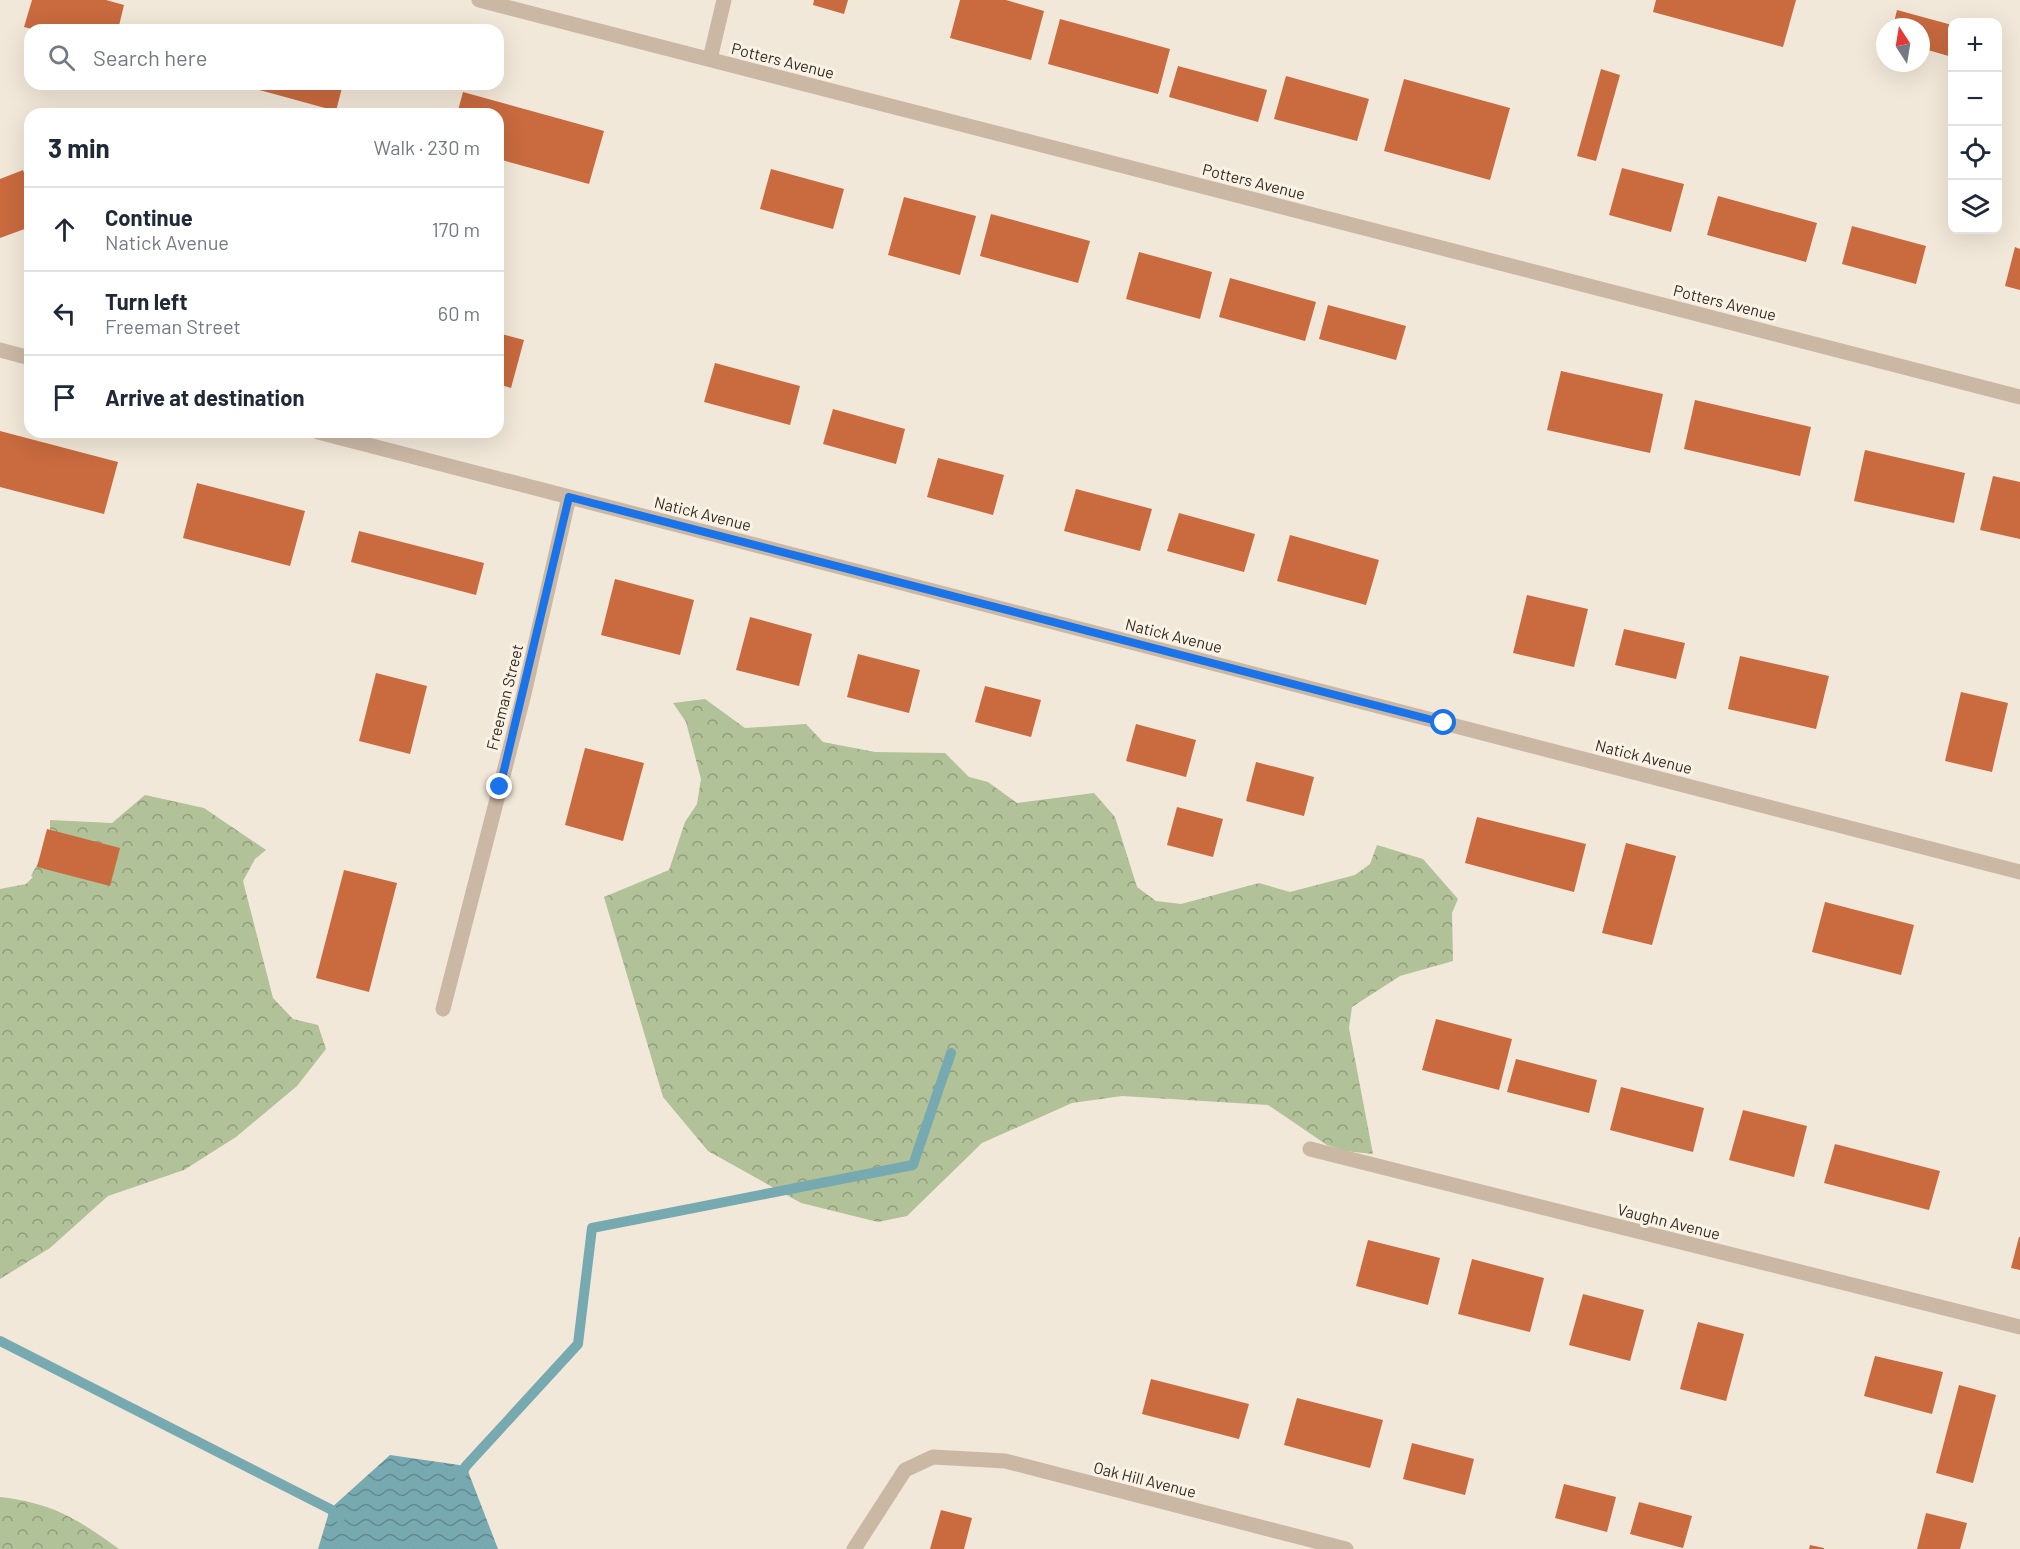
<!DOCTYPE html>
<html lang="en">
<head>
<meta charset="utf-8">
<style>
  body { margin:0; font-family:Barlow,sans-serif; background:#f6f6f7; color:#1f2937 }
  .controls { position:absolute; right:18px; top:18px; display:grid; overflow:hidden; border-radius:12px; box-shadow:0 6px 24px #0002 }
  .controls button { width:54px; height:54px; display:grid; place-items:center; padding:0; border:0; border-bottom:2px solid #e0e1e3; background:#fff; color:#1f2937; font:30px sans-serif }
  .compass { position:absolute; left:1876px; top:18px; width:54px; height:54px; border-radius:50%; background:#fff; box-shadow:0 6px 24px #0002; rotate:348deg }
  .stop { position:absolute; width:18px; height:18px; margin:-14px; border:4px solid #1a73e8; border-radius:50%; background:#fff }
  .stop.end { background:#1a73e8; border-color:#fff; box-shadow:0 2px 6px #0008 }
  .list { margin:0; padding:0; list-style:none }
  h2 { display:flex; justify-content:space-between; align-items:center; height:78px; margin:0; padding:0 24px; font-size:26px }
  h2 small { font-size:20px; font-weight:400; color:#747a83 }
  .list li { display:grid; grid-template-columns:39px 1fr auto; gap:18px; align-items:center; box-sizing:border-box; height:84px; padding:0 24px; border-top:2px solid #e0e1e3 }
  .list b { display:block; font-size:22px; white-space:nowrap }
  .list p { margin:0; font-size:20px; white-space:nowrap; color:#747a83 }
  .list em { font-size:20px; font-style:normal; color:#747a83 }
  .icon { flex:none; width:33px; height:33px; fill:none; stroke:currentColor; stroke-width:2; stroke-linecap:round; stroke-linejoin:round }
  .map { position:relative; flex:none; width:2020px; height:1549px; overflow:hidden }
  .search { position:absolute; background:#fff; box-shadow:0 6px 24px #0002; left:24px; top:24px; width:480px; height:66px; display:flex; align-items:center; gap:15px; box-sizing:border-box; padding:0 21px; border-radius:18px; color:#747a83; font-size:22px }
  .panel { position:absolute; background:#fff; box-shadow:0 6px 24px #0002; left:24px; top:108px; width:480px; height:330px; border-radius:18px }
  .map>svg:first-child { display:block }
  .forest { fill:url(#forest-crowns) }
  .water { fill:url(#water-waves) }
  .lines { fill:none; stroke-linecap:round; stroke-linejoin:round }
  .stream { stroke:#77a9b0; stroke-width:10 }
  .building { fill:#c96a3f }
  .minor { stroke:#cab8a4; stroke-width:15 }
  .route { stroke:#1a73e8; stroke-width:8 }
  .labels { text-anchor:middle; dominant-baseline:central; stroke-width:6; stroke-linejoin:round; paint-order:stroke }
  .street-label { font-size:16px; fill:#352c26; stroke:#faf2e5 }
</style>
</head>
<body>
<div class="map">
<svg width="2020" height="1549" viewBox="0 0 2020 1549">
  <defs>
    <pattern id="forest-crowns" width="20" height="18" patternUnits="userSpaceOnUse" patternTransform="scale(1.5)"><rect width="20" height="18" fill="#b1c198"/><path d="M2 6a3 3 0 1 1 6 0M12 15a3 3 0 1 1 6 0" fill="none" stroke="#919d7c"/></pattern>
    <pattern id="water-waves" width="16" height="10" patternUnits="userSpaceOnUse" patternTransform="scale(1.5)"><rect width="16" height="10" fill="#77a9b0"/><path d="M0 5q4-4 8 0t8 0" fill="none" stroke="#628a8f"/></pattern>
  </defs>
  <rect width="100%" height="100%" fill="#f2e8d9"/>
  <g class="forest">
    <path d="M 705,699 L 745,728 L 806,724 L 823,742 L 875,752 L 945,753 L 969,777 L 988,782 L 1017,803 L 1094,793 L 1115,817 L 1137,887 L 1156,901 L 1181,904 L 1259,883 L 1290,892 L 1355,875 L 1370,864 L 1377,845 L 1423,859 L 1458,899 L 1452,913 L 1453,961 L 1400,976 L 1352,1007 L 1349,1028 L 1373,1154 L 1345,1151 L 1327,1145 L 1268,1105 L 1122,1096 L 1072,1103 L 982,1143 L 907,1216 L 878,1222 L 801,1203 L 708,1151 L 663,1097 L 604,897 L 669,870 L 685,822 L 697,804 L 701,779 L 686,722 L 673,703 Z"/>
    <path d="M 145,795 L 204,808 L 266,850 L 255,859 L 243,881 L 273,998 L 293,1019 L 318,1025 L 326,1049 L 297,1086 L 236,1137 L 184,1170 L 108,1196 L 50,1248 L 0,1279 L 0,889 L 26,884 L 33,877 L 31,876 L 50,840 L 50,820 L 112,823 Z"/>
    <path d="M 0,1497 C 52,1503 78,1519 119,1549 L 0,1549 Z"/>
  </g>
  <path class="water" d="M 390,1455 L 466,1466 L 498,1549 L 318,1549 L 330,1509 Z"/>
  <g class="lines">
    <g class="stream">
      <path d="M 0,1341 L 330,1509 L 340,1518"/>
      <path d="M 460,1477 L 466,1466 L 578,1344 L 592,1228 L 913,1165 L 951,1053"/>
    </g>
  </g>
  <g class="building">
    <path d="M 32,0 L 106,0 L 124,5 L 118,30 L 35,30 L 24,27 Z"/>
    <path d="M 814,0 L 848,0 L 844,14 L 813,5 Z"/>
    <path d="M 960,0 L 1006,0 L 1044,11 L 1031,60 L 950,38 Z"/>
    <path d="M 1656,0 L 1796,0 L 1783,47 L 1653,12 Z"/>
    <path d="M 1897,10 L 1952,25 L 1952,57 L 1921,48 L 1921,27 L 1893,27 Z"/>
    <path d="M 1060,19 L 1170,49 L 1158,94 L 1048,64 Z"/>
    <path d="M 1178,66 L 1267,90 L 1258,122 L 1169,97 Z"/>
    <path d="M 1601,69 L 1620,75 L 1596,161 L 1577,156 Z"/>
    <path d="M 1286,76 L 1369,99 L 1357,141 L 1274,119 Z"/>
    <path d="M 1404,79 L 1510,108 L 1490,180 L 1384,151 Z"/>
    <path d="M 238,84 L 343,84 L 336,111 Z"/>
    <path d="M 463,92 L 604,131 L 589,184 L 498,159 L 498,114 L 457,114 Z"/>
    <path d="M 1622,168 L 1684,184 L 1671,232 L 1609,215 Z"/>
    <path d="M 771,169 L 844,189 L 833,229 L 760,209 Z"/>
    <path d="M 23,170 L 30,189 L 30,227 L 0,238 L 0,179 Z"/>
    <path d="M 1718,196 L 1817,223 L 1806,262 L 1707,235 Z"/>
    <path d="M 904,197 L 976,216 L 960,275 L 888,255 Z"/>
    <path d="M 991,214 L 1090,241 L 1078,283 L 980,256 Z"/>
    <path d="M 1852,226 L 1926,246 L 1916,284 L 1842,264 Z"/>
    <path d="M 2015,247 L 2020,249 L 2020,290 L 2005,286 Z"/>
    <path d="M 1139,252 L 1212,272 L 1200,319 L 1126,299 Z"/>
    <path d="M 1230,278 L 1316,302 L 1305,341 L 1219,317 Z"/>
    <path d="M 1328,305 L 1406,326 L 1396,360 L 1319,339 Z"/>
    <path d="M 498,333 L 524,340 L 511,388 L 498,384 Z"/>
    <path d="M 715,363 L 800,386 L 790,425 L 704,402 Z"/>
    <path d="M 1561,371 L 1663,394 L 1650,453 L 1547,430 Z"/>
    <path d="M 1695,400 L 1811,427 L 1800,476 L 1684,449 Z"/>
    <path d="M 833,409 L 905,429 L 896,464 L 823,444 Z"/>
    <path d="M 0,431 L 118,462 L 104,514 L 0,487 Z"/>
    <path d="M 1865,450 L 1965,473 L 1954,523 L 1854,501 Z"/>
    <path d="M 938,458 L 1004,475 L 993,515 L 927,497 Z"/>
    <path d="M 1993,476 L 2020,482 L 2020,539 L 1980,530 Z"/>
    <path d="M 197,483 L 305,511 L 290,566 L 183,538 Z"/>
    <path d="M 1076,489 L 1152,509 L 1140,551 L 1064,531 Z"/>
    <path d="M 1179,513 L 1255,534 L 1244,572 L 1167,551 Z"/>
    <path d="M 359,531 L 484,563 L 476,595 L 351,562 Z"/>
    <path d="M 1290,535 L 1379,560 L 1366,605 L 1277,581 Z"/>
    <path d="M 615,579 L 694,600 L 680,655 L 601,635 Z"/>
    <path d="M 1527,595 L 1588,609 L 1574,667 L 1513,653 Z"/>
    <path d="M 750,617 L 812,634 L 799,686 L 736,670 Z"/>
    <path d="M 1624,629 L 1685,643 L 1676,679 L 1615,665 Z"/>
    <path d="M 858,654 L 920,670 L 909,713 L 847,697 Z"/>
    <path d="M 1740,656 L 1829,676 L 1816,729 L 1728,709 Z"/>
    <path d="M 376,673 L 427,686 L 410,754 L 359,741 Z"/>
    <path d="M 985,686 L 1041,700 L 1031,737 L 975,722 Z"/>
    <path d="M 1961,692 L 2008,703 L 1992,772 L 1945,761 Z"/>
    <path d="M 1136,724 L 1196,740 L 1186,777 L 1126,761 Z"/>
    <path d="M 585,748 L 644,763 L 623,841 L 565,825 Z"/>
    <path d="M 1256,762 L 1314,777 L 1304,816 L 1246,801 Z"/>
    <path d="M 1177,807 L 1223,819 L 1213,857 L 1167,845 Z"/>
    <path d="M 1477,817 L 1586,844 L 1574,892 L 1465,863 Z"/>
    <path d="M 47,829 L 120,848 L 110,886 L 37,867 Z"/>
    <path d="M 1626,843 L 1676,856 L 1652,945 L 1602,933 Z"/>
    <path d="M 344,870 L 397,883 L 369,992 L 316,978 Z"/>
    <path d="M 1825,902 L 1914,925 L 1901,975 L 1812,952 Z"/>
    <path d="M 1436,1019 L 1512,1039 L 1499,1090 L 1422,1070 Z"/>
    <path d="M 1516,1059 L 1597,1080 L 1589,1113 L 1507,1092 Z"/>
    <path d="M 1621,1087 L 1704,1108 L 1693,1152 L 1610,1130 Z"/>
    <path d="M 1743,1110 L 1807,1126 L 1794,1177 L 1729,1160 Z"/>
    <path d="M 1835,1144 L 1940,1171 L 1929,1210 L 1824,1183 Z"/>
    <path d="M 2019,1237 L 2020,1237 L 2020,1270 L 2011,1268 Z"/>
    <path d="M 1368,1240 L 1440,1258 L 1428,1305 L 1356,1286 Z"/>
    <path d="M 1472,1259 L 1544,1278 L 1530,1332 L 1458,1314 Z"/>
    <path d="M 1583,1294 L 1644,1310 L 1630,1361 L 1569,1345 Z"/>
    <path d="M 1698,1322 L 1744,1334 L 1726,1401 L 1680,1389 Z"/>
    <path d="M 1875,1356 L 1943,1372 L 1932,1414 L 1864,1396 Z"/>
    <path d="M 1151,1379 L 1249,1404 L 1239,1439 L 1142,1414 Z"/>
    <path d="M 1959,1385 L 1996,1395 L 1973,1483 L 1936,1473 Z"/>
    <path d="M 1297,1398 L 1383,1420 L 1370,1468 L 1284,1445 Z"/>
    <path d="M 1412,1443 L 1474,1459 L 1465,1495 L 1403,1479 Z"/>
    <path d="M 1564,1484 L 1616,1497 L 1607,1532 L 1555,1518 Z"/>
    <path d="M 1639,1502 L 1692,1516 L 1683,1548 L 1630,1534 Z"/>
    <path d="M 941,1510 L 972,1518 L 964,1549 L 930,1549 Z"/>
    <path d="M 1926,1513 L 1967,1523 L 1960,1549 L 1917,1549 Z"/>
    <path d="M 1810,1545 L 1824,1548 L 1824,1549 L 1809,1549 Z"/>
  </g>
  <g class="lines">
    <g class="minor">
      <path d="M 479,0 L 2020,397"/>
      <path d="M 710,59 L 724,0"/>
      <path d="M 0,350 L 30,358"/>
      <path d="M 318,432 L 2020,872"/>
      <path d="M 443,1009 L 523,698 L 569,497"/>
      <path d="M 1310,1149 L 2020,1327"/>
      <path d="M 854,1549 L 905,1470 L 933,1457 L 1005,1461 L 1346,1549"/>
    </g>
  </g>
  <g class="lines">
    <path class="route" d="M 500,787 L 569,497 L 1444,723"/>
  </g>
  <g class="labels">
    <g class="street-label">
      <text transform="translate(783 60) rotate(14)">Potters Avenue</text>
      <text transform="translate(1254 181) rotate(14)">Potters Avenue</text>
      <text transform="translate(1725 302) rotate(14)">Potters Avenue</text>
      <text transform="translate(703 513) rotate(14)">Natick Avenue</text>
      <text transform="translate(1174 635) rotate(14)">Natick Avenue</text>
      <text transform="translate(504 697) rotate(-76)">Freeman Street</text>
      <text transform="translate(1644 756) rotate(14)">Natick Avenue</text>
      <text transform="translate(1669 1221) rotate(14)">Vaughn Avenue</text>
      <text transform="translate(1145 1479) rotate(14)">Oak Hill Avenue</text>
    </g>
  </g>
</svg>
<div class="controls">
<button>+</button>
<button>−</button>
<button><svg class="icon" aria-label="locate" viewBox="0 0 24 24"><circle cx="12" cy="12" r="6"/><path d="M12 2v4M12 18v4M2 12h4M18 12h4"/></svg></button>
<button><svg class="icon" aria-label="layers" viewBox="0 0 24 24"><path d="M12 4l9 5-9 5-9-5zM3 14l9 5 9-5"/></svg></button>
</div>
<svg class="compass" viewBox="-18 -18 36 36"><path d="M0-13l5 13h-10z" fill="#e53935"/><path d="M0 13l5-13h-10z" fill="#747a83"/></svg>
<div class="stop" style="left:1444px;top:723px"></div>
<div class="stop end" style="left:500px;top:787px"></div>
<div class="search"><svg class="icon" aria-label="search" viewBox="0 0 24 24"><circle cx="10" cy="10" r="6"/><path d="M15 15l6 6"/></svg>Search here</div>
<section class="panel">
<h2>3 min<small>Walk · 230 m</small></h2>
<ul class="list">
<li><svg class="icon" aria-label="ahead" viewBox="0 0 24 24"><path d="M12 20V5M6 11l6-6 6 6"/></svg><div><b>Continue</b><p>Natick Avenue</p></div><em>170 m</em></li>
<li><svg class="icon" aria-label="left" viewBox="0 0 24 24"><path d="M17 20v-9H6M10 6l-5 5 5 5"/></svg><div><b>Turn left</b><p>Freeman Street</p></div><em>60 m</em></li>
<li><svg class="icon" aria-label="arrive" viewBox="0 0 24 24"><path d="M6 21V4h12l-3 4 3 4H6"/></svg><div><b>Arrive at destination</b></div></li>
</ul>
</section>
</div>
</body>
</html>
